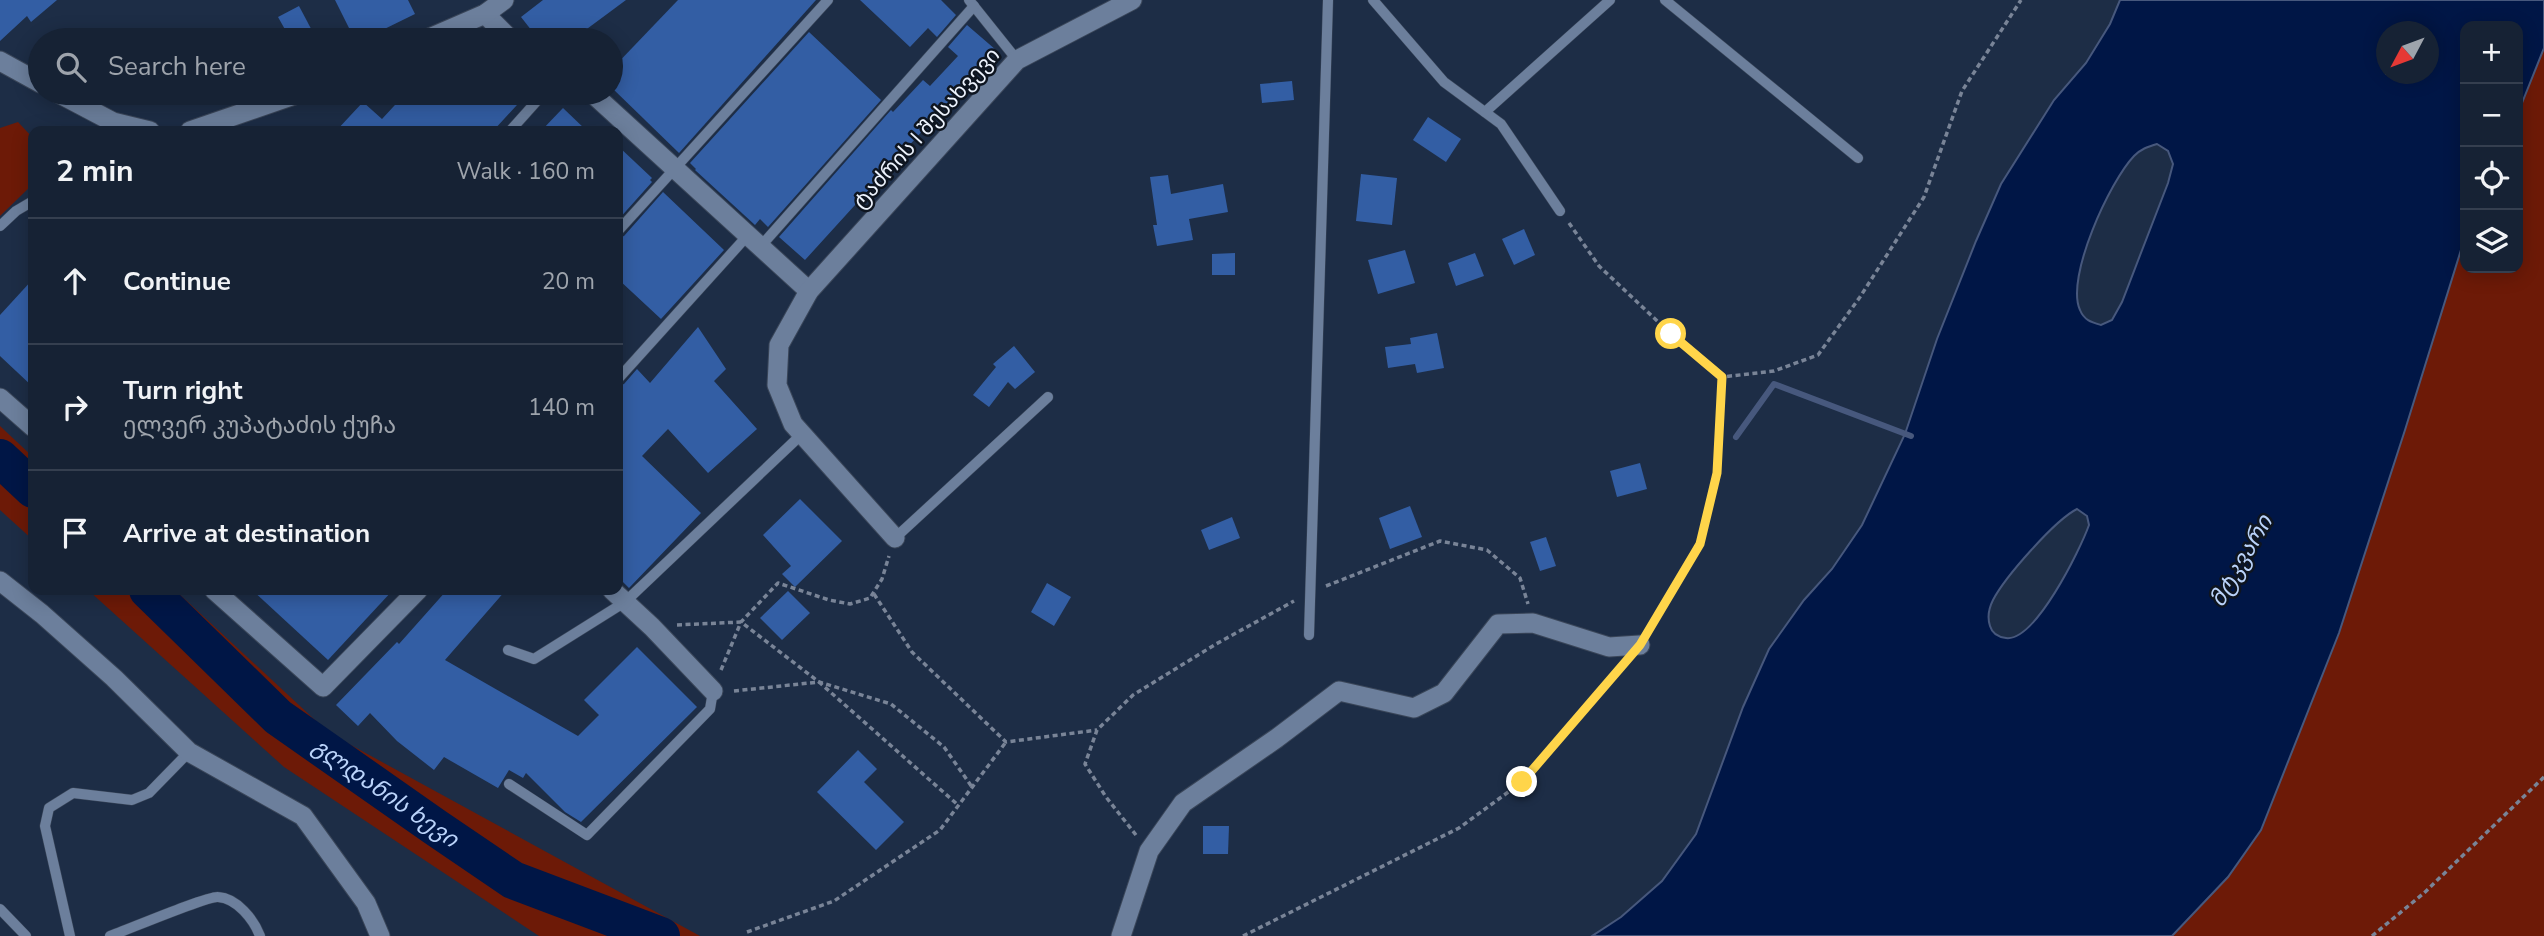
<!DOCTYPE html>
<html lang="en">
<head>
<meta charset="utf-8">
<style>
  body { margin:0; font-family:"Nunito Sans","Noto Sans Georgian",sans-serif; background:#232f40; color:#f1f3f6 }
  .controls { position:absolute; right:21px; top:21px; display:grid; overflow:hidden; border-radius:14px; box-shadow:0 4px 18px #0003 }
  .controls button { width:63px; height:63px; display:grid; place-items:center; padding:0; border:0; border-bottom:2px solid #353f4f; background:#162234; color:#f1f3f6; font:35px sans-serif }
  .compass { position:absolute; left:2376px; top:21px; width:63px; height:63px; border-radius:50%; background:#162234; box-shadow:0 4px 18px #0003; rotate:229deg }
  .stop { position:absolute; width:21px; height:21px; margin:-16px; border:5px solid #ffd54a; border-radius:50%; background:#fff }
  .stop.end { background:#ffd54a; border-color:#fff; box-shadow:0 2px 7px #0008 }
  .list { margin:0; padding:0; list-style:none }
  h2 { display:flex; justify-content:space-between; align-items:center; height:91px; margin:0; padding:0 28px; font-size:30px }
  h2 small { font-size:23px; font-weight:400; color:#9ea4ac }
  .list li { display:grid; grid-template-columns:46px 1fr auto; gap:21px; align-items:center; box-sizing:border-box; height:126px; padding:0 28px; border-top:2px solid #353f4f }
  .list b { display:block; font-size:26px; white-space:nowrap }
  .list p { margin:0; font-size:23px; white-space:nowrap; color:#9ea4ac }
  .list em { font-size:23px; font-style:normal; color:#9ea4ac }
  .icon { flex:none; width:38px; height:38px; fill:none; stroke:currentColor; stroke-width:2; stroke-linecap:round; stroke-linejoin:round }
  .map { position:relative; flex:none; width:2544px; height:936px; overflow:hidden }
  .search { position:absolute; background:#162234; box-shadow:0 4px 18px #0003; left:28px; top:28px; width:595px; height:77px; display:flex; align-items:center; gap:18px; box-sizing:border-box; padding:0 24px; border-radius:38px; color:#9ea4ac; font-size:26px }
  .panel { position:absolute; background:#162234; box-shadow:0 4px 18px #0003; left:28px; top:126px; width:595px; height:469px; border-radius:14px }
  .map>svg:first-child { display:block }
  .green { fill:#6d1a07 }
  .water { fill:#001646; stroke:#47587d; stroke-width:2; fill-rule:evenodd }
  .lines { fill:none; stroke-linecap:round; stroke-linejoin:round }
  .stream { stroke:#47587d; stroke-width:6 }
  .river { stroke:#001646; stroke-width:38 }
  .building { fill:#335ea4 }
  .lane-casing { stroke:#3a4659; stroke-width:11 }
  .street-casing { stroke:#3a4659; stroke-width:21 }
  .path { stroke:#798497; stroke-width:3.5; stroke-dasharray:5 3.5; stroke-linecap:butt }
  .lane { stroke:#6c7f9c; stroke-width:10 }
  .street { stroke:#6c7f9c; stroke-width:19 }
  .route { stroke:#ffd54a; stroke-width:9 }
  .labels { text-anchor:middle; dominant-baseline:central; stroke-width:5; stroke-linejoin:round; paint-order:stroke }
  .street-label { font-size:21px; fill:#edf3fd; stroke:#0e1520 }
  .water-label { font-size:23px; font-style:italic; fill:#bad3fa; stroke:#0e1520 }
</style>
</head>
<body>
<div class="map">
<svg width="2544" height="936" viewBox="0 0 2544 936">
  <rect width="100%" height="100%" fill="#1d2d46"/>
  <g class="green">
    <path d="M 2544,48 L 2544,936 L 2172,936 L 2228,877 L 2261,830 L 2365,548 L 2465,237 L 2465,268 L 2518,268 L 2518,113 Z"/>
    <path d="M 18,122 L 33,138 L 33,184 L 0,216 L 0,128 Z"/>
    <path d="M 0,426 L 33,457 L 33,540 L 0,510 Z"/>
    <path d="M 88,590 L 175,590 L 329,733 L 700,936 L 539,936 L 284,767 Z"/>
  </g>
  <path class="water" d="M 2120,0 L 2544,0 L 2544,48 L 2518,113 L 2518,26 L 2465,26 L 2465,237 L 2405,430 L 2339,633 L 2261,830 L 2228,877 L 2172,936 L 1592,936 L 1621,917 L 1662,881 L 1696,834 L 1743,707 L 1769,649 L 1804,600 L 1832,569 L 1862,525 L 1905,434 L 1937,339 L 1976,241 L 2001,184 L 2054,100 L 2086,63 L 2110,24 ZM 2386,32 L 2428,32 L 2428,74 L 2386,74 ZM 2157,144 L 2168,151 L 2173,164 L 2168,183 L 2122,302 L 2112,320 L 2101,325 C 2091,322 2084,320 2080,310 C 2065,278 2110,181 2134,156 C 2141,149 2147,147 2157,144 ZM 2077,509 L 2087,516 L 2089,525 C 2080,550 2035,642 2006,638 C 1998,637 1992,633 1990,626 C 1987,617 1989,608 1993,600 C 2005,577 2055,520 2077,509 Z"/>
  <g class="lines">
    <path class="stream" d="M 1736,437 L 1774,384 L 1911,436"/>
    <g class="river">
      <path d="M 0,458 L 33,489"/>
      <path id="s1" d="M 148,590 L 278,717 L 435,827 L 513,880 L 661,936"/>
    </g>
  </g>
  <g class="building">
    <path d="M 0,0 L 57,0 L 31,22 L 27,16 L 0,41 Z"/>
    <path d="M 335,0 L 408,0 L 415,14 L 362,40 L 355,40 Z"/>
    <path d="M 543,0 L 626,0 L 572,40 L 539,40 L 521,17 Z"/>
    <path d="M 678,0 L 816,0 L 679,153 L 611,87 L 611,70 Z"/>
    <path d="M 860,0 L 941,0 L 956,15 L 937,37 L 928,28 L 910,47 Z"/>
    <path d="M 299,6 L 317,40 L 291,40 L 278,17 Z"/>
    <path d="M 967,25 L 996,50 L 805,260 L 779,237 L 891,110 L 893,112 L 923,80 L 930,86 L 958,56 L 948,47 Z"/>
    <path d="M 809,32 L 881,100 L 768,227 L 760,219 L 755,225 L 695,170 L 696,169 L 690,163 Z"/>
    <path d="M 1292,81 L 1294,100 L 1262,103 L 1260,84 Z"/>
    <path d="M 406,93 L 528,93 L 493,131 L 336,131 L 363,102 L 382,119 Z"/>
    <path d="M 563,108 L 587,131 L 541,131 Z"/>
    <path d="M 1428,117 L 1461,139 L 1446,162 L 1413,140 Z"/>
    <path d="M 618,146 L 652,178 L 650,180 L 652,182 L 618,220 Z"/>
    <path d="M 1361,174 L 1397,178 L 1392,225 L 1356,221 Z"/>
    <path d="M 1168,175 L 1171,194 L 1223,184 L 1228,212 L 1189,219 L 1193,240 L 1157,246 L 1153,225 L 1157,225 L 1150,177 Z"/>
    <path d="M 663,192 L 724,250 L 661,319 L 618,279 L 618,238 L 624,236 Z"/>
    <path d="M 1524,229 L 1535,255 L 1514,265 L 1502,239 Z"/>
    <path d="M 1405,250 L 1415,283 L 1378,294 L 1368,260 Z"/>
    <path d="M 1235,253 L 1235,275 L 1212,275 L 1212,254 Z"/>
    <path d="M 1475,253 L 1484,276 L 1456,286 L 1448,263 Z"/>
    <path d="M 33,279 L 33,387 L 0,356 L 0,315 Z"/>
    <path d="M 698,327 L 726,369 L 714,381 L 757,429 L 708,473 L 668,429 L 642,456 L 701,513 L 629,588 L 618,577 L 618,386 L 624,384 L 637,369 L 650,383 Z"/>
    <path d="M 1437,333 L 1444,368 L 1417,373 L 1415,364 L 1388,368 L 1385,347 L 1411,344 L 1410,338 Z"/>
    <path d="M 1014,346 L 1035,372 L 1015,389 L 1008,382 L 989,407 L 973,395 L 996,367 L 993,364 Z"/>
    <path d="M 1640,463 L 1647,489 L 1617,497 L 1610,471 Z"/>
    <path d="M 800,499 L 842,541 L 795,587 L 782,574 L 791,566 L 763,535 Z"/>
    <path d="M 1410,506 L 1422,537 L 1390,549 L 1379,518 Z"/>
    <path d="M 1232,517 L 1240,538 L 1209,550 L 1201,530 Z"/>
    <path d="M 1546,537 L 1556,566 L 1540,571 L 1530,542 Z"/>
    <path d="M 1047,583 L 1071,597 L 1054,626 L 1031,612 Z"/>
    <path d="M 252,590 L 393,590 L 328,660 Z"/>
    <path d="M 447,590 L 506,590 L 445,660 L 578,736 L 599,715 L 584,700 L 637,647 L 697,707 L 581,822 L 565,812 L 526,773 L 523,778 L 509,770 L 498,788 L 444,757 L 434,770 L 397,741 L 370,713 L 358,726 L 336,705 L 397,642 L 399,644 Z"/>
    <path d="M 788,591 L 810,613 L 782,640 L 760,618 Z"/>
    <path d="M 858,750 L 877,769 L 864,782 L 904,822 L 876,850 L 817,792 Z"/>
    <path d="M 1203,826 L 1229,826 L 1228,854 L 1203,854 Z"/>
  </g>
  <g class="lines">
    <g class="lane-casing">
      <g id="lane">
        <path d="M 969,0 L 1017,60"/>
        <path d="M 1373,0 L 1444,82 L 1501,124 L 1560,211"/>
        <path d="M 1665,0 L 1858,158"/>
        <path d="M 1485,112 L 1610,0"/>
        <path d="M 510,131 L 544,93"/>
        <path d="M 0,226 L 16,211 L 33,201"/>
        <path d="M 618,231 L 828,0"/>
        <path d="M 761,246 L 974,6"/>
        <path d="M 618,379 L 748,235"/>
        <path d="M 895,538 L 1048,397"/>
        <path d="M 1309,635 L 1328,0"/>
        <path d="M 508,650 L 534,659 L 625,602 L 802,434"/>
        <path d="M 509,784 L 587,835 L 710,709 L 713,691"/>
        <path d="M 0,909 L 26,936"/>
        <path d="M 70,936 L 45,826 L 49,808 L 73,793 L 132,800 L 149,793 L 189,752"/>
        <path d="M 110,936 C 127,930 207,896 218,897 C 237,898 254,920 260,936"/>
      </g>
    </g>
    <g class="street-casing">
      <g id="street">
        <path d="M 485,14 L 511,40"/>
        <path d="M 425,40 L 485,14 L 504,0"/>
        <path d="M 0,61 L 40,83"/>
        <path d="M 58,93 L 113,122 L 150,131"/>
        <path d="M 592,93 L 809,291"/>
        <path d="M 190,131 L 300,93"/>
        <path d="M 0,398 L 33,427"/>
        <path d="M 895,538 L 793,424 L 777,385 L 779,345 L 809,291 L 1017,60 L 1132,0"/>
        <path d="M 0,581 L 42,614 L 114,678 L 189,752 L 303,816 L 366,903 L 380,936"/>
        <path d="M 214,590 L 323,687 L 418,590"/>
        <path d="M 612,590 L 652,627 L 713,691"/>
        <path d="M 1121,936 L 1149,851 L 1183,803 L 1277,738 L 1339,691 L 1414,708 L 1444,693 L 1498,624 L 1533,623 L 1609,647 L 1640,645"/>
      </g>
    </g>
    <g class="path">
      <path d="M 1569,223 L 1599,266 L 1671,334 L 1722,377"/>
      <path d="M 1326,586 L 1440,541 L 1487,550 L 1520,578 L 1528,604"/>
      <path d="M 874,594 L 912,652 L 1006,742 L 1097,730"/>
      <path d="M 677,625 L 741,622 L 819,682 L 891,704 L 944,747 L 972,787"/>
      <path d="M 1650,628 L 1700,544 L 1717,473 L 1722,377 L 1774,371 L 1818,355 L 1860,297 L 1924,197 L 1962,91 L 2021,0"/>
      <path d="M 721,670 L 741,622 L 778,583 L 829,600 L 850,604 L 870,598 L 882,579 L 889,556"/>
      <path d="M 734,691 L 819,682 L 958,805"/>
      <path d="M 1136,835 L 1106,797 L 1085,764 L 1097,730 L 1133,695 L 1216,644 L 1294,601"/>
      <path d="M 747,932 L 834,901 L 940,830 L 1006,742"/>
      <path d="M 1243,936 L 1459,828 L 1522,782 L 1621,668"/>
      <path d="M 2372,936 L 2424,893 L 2544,777"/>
    </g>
    <use href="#lane" class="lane"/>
    <use href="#street" class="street"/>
  </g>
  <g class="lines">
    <path class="route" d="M 1522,782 L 1640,645 L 1700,544 L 1717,473 L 1722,377 L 1671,334"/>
  </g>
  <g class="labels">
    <g class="street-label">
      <text transform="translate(926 128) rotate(-48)">ტაძრის I შესახვევი</text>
    </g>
    <g class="water-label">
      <text transform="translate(2241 561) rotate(-60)">მტკვარი</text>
      <text stroke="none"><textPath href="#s1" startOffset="313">გლდანის ხევი</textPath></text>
    </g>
  </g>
</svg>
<div class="controls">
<button>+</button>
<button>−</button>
<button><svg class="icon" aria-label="locate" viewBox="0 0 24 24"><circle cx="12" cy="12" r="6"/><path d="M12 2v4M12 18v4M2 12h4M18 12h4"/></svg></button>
<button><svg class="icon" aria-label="layers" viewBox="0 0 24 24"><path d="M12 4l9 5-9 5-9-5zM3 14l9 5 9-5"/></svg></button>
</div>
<svg class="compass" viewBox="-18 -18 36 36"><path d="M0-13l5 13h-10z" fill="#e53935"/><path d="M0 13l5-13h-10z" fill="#9ea4ac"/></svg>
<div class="stop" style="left:1671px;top:334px"></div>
<div class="stop end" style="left:1522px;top:782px"></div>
<div class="search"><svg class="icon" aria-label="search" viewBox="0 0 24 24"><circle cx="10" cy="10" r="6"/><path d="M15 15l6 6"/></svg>Search here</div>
<section class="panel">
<h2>2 min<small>Walk · 160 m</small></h2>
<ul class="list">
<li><svg class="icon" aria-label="ahead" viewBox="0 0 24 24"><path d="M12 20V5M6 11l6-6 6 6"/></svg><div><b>Continue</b></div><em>20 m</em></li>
<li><svg class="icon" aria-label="right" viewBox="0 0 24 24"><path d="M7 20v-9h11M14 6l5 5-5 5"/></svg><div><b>Turn right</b><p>ელვერ კუპატაძის ქუჩა</p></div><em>140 m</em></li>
<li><svg class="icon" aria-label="arrive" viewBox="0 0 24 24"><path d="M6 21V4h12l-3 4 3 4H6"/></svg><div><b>Arrive at destination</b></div></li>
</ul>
</section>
</div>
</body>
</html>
